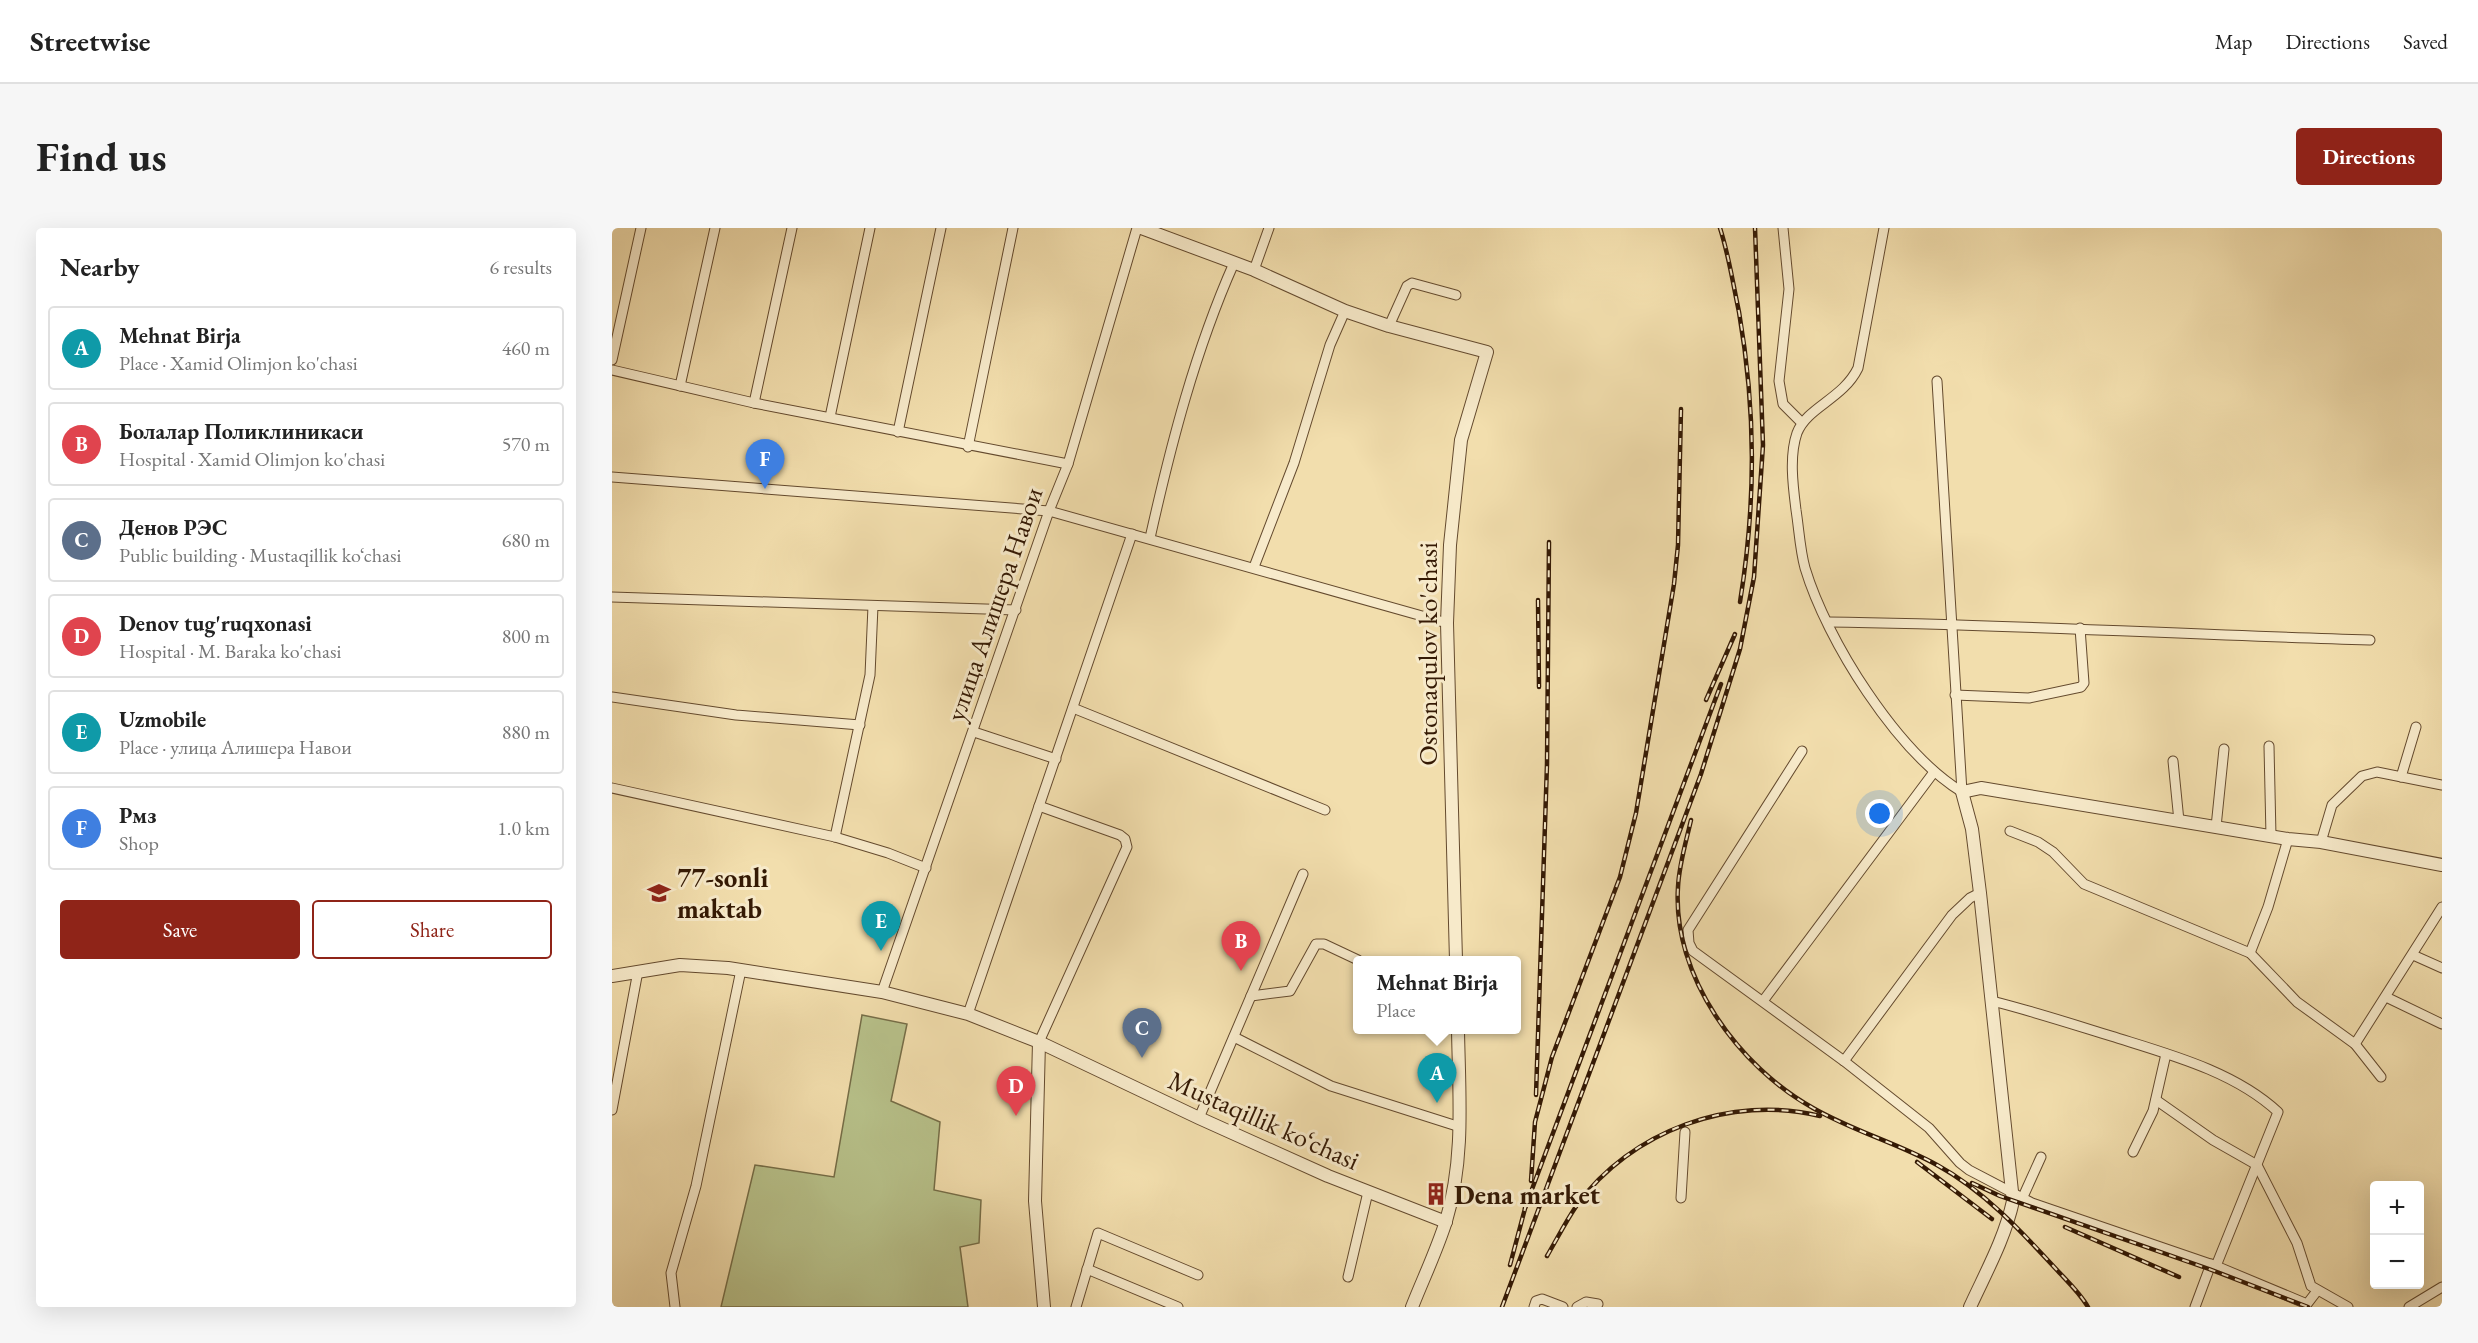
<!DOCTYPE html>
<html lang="en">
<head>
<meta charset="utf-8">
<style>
  body { margin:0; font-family:"EB Garamond",serif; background:#f6f6f6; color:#222 }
  .controls { position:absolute; right:18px; bottom:18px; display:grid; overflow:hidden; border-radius:6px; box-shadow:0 6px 24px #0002 }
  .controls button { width:54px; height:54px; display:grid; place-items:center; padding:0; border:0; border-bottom:2px solid #e0e0e0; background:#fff; color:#222; font:30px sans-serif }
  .you { position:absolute; left:1268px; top:586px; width:21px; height:21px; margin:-15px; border:4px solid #fff; border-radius:50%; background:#1a73e8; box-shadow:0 0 0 9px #1a73e833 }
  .badge { display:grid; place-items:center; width:39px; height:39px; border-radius:50%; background:#8f2418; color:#fff; font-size:20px; font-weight:700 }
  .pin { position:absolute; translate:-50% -50px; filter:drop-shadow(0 2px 3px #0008) }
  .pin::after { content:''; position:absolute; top:32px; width:21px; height:18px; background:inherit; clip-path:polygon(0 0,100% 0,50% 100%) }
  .popup { position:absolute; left:741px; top:728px; width:168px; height:78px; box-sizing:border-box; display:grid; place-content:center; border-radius:6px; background:#fff; filter:drop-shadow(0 2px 4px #0005); font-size:20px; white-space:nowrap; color:#767676 }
  .popup b { font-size:22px; color:#222 }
  .popup::after { content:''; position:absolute; left:50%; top:100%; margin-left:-12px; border:12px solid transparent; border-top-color:#fff }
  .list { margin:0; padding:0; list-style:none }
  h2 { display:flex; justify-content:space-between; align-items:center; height:78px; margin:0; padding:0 24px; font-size:26px }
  h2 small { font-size:20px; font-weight:400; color:#767676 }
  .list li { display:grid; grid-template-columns:39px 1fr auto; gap:18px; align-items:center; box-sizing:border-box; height:84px; margin:0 12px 12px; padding:0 12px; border:2px solid #e0e0e0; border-radius:6px }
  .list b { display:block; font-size:22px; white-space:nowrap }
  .list p { margin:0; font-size:20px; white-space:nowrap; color:#767676 }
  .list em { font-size:20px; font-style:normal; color:#767676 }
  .actions { display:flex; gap:12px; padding:18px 24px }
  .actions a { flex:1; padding:14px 0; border:2px solid #8f2418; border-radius:6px; text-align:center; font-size:21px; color:#8f2418 }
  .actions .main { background:#8f2418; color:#fff }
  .map { position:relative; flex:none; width:1830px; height:1079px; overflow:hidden; border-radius:6px }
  header { display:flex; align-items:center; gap:36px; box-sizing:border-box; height:84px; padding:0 30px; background:#fff; border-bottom:2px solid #e0e0e0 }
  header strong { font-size:28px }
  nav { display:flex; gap:33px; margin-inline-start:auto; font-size:21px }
  .intro { display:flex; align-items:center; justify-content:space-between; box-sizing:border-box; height:144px; padding:0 36px }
  h1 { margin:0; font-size:42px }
  .button { padding:15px 27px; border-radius:6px; background:#8f2418; color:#fff; font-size:21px; font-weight:700 }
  main { display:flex; gap:36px; padding:0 36px }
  aside { flex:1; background:#fff; border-radius:6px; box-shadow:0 6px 24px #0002 }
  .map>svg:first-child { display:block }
  .green { fill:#b8c28b; stroke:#766e48; stroke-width:1.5 }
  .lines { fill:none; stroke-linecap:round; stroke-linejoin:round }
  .minor-casing { stroke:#644a2e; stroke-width:11 }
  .tertiary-casing { stroke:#644a2e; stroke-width:14 }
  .minor { stroke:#f7eaca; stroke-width:9 }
  .tertiary { stroke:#f7eaca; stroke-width:12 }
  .rail-casing { stroke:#341904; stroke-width:4.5 }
  .rail { stroke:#f7eaca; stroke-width:2; stroke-dasharray:7; stroke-linecap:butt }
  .labels { text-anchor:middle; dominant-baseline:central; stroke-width:6; stroke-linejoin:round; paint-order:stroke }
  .street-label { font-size:27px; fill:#341904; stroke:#f7eaca }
  .poi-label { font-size:27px; font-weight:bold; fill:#341904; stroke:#f7eaca; text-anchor:start }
</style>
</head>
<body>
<header>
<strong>Streetwise</strong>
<nav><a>Map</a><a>Directions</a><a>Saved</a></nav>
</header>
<div class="intro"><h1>Find us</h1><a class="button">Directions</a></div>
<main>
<aside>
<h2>Nearby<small>6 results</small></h2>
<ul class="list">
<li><span class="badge" style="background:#0f9aa8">A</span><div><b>Mehnat Birja</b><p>Place · Xamid Olimjon ko'chasi</p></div><em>460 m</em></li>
<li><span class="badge" style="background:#e0444e">B</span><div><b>Болалар Поликлиникаси</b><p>Hospital · Xamid Olimjon ko'chasi</p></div><em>570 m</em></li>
<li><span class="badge" style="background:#5c6f8a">C</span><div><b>Денов РЭС</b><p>Public building · Mustaqillik ko‘chasi</p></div><em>680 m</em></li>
<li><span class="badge" style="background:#e0444e">D</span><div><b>Denov tug'ruqxonasi</b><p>Hospital · M. Baraka ko'chasi</p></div><em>800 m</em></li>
<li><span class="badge" style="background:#0f9aa8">E</span><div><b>Uzmobile</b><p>Place · улица Алишера Навои</p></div><em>880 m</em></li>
<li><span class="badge" style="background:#3f7fe0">F</span><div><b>Рмз</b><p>Shop</p></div><em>1.0 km</em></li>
</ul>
<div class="actions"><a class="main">Save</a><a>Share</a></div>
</aside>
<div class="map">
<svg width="1830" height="1079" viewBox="0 0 1830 1079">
  <rect width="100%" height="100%" fill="#f2dead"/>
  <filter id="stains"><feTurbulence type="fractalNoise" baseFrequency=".00333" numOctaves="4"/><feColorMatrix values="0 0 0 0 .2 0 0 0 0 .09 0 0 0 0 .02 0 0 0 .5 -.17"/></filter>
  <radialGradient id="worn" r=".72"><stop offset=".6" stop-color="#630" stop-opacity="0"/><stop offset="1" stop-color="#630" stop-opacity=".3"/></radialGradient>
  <path class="green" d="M 250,787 L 295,796 L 279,873 L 328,894 L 322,962 L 369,972 L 367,1015 L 348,1019 L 356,1079 L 109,1079 L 143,937 L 222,949 Z"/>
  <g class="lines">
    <g class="minor-casing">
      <g id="minor">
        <path d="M 1171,0 L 1177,61 L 1167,153 L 1171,176 L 1190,195"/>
        <path d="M 1272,0 L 1246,140 C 1231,171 1195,179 1185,205 C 1177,228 1181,258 1184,282 C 1187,301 1188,322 1193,340 C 1215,413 1285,524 1350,564"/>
        <path d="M 642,42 L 657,0"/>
        <path d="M 777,98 L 795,58 L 800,55 L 844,67"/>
        <path d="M 0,132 L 29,0"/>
        <path d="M 0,142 L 142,175 L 456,236"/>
        <path d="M 1325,153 L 1350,564"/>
        <path d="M 68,158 L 103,0"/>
        <path d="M 142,175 L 180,0"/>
        <path d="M 218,189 L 258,0"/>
        <path d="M 286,204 L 329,0"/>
        <path d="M 356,219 L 401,0"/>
        <path d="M 0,249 L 437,283 L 835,395"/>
        <path d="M 538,310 C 559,216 583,123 622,35"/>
        <path d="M 642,339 L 682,235 L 718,117 L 733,83"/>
        <path d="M 0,369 L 404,382"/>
        <path d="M 1216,394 C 1397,396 1577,407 1758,412"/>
        <path d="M 1343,467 L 1417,470 L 1469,459 L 1472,455 L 1468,400"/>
        <path d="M 0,469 L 124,487 L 248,497"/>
        <path d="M 461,480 L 713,582"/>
        <path d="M 362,504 L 444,531"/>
        <path d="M 1657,518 L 1659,608"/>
        <path d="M 1190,523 L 1076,702 L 1077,715 L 1081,723 L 1232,833 L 1317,900 L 1348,935 L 1357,942 L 1420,975 L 1604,1038 L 1666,884 C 1622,843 1556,826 1499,808 C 1460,796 1420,783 1380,773"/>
        <path d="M 1561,533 L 1567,593"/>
        <path d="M 1789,549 L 1804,499"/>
        <path d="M 0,560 L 223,609 L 276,625 L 314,640"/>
        <path d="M 427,578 L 508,607 L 513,611 L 515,619 L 427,814"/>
        <path d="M 1604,599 L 1612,521"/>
        <path d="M 1398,603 L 1426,614 L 1441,624 L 1472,656 L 1638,725 L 1685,774 L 1743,816 L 1769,849"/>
        <path d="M 223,609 L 258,447 L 261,378"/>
        <path d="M 1709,614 L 1720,577 L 1750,548 L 1765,544 L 1830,557"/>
        <path d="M 1638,725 L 1656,679 L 1676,611"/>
        <path d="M 1801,727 L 1830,740"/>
        <path d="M 270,764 L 437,283 L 456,236 L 525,0"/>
        <path d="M 639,768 L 678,763 L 704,716 L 712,716 L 746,732"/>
        <path d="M 1774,769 L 1830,796"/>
        <path d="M 1151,773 L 1322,544"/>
        <path d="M 356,786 L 520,306"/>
        <path d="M 622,809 L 719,858 L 848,899"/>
        <path d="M 1743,816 L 1830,679"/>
        <path d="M 1232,833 L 1340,687 L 1358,670 L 1368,665"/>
        <path d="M 1544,872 L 1601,912 L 1645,937 L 1685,1015 L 1699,1058 L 1736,1079"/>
        <path d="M 0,882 L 26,743"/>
        <path d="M 587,890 L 691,646"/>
        <path d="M 1521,924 L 1541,883 L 1554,826"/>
        <path d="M 1069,970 L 1073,904"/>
        <path d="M 1410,971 L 1429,929"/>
        <path d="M 1604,1038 L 1695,1076 L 1705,1063"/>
        <path d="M 475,1041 L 566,1079"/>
        <path d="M 736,1049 L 756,964"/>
        <path d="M 63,1079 L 59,1045 L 84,958 L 129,742"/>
        <path d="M 464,1079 L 486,1005 L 586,1047"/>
        <path d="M 922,1079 L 924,1073 L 930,1071 L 951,1079"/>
        <path d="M 965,1079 L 974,1074 L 986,1076"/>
        <path d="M 1583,1079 L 1599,1036"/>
        <path d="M 1797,1079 L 1830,1059"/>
      </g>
    </g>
    <g class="tertiary-casing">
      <g id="tertiary">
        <path d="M 529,0 L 642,42 L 733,83 L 777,98 L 875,124 L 849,212 L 838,317 L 835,395 L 844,732"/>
        <path d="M 0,748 L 68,737 L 116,740 L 270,764 L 356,786 L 427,814 L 587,890 L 716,948 L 834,994"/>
        <path d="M 427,814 L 423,973 L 432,1079"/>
        <path d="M 800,1079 C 811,1051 825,1022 834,993 C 853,931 847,865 846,802"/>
        <path d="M 1358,1079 C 1374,1044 1393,1010 1401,973 L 1368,665 L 1360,601 L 1350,564 L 1369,560 L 1676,611 L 1709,614 L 1830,637"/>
      </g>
    </g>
    <use href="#minor" class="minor"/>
    <use href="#tertiary" class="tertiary"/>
    <g class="rail-casing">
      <g id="rail">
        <path d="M 1108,0 C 1117,28 1121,56 1127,84 C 1144,183 1144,275 1128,374"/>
        <path d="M 926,372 L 927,459"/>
        <path d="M 1094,472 L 1123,406"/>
        <path d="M 1079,592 C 1074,614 1067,637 1066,659 C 1060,748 1127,839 1201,880 C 1241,903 1285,915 1325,937 C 1371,962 1409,1003 1444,1041 C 1455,1053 1468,1065 1476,1079"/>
        <path d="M 924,867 L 935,536 L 937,314"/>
        <path d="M 1305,934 L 1380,991"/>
        <path d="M 919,953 L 923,894 L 940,829 L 1008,649 L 1024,585 L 1062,356 L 1066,317 L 1069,181"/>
        <path d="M 1360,955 L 1388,968 L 1597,1041 L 1696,1079"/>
        <path d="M 913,980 L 1109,456"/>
        <path d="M 1453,999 L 1567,1049"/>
        <path d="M 935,1028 C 945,1011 954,993 965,977 C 1019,903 1119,866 1208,888"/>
        <path d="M 898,1037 L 915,973"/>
        <path d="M 890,1079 L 1089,546 L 1128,421 L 1142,349 L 1151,217 L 1143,0"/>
      </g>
    </g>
    <use href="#rail" class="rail"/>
  </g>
  <defs>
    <g id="school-bare" transform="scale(1.8)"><path d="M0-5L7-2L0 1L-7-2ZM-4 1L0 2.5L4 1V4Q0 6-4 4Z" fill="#8f2418" stroke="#f7eaca" stroke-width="2.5" paint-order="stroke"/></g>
    <g id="building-bare" transform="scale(1.8)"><path d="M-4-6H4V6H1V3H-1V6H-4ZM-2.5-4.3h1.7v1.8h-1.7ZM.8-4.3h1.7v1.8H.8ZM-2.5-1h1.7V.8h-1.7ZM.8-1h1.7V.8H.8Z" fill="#8f2418" stroke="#f7eaca" stroke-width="2.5" paint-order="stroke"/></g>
  </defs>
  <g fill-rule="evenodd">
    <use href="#school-bare" x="47" y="665"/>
    <use href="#building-bare" x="824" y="966"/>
  </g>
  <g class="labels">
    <g class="street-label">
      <text transform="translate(382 376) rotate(-71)">улица Алишера Навои</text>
      <text transform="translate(815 426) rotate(-90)">Ostonaqulov ko'chasi</text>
      <text transform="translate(652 892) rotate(24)">Mustaqillik ko‘chasi</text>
    </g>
    <g class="poi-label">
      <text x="65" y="649">77-sonli<tspan x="65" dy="31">maktab</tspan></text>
      <text x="842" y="966">Dena market</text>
    </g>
  </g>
  <rect width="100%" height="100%" filter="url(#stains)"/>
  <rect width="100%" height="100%" fill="url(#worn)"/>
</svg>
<div class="controls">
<button>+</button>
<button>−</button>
</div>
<div class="you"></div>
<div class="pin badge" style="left:825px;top:875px;background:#0f9aa8">A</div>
<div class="popup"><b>Mehnat Birja</b>Place</div>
<div class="pin badge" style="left:629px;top:743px;background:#e0444e">B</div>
<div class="pin badge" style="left:530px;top:830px;background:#5c6f8a">C</div>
<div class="pin badge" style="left:404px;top:888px;background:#e0444e">D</div>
<div class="pin badge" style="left:269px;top:723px;background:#0f9aa8">E</div>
<div class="pin badge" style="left:153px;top:261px;background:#3f7fe0">F</div>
</div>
</main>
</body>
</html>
